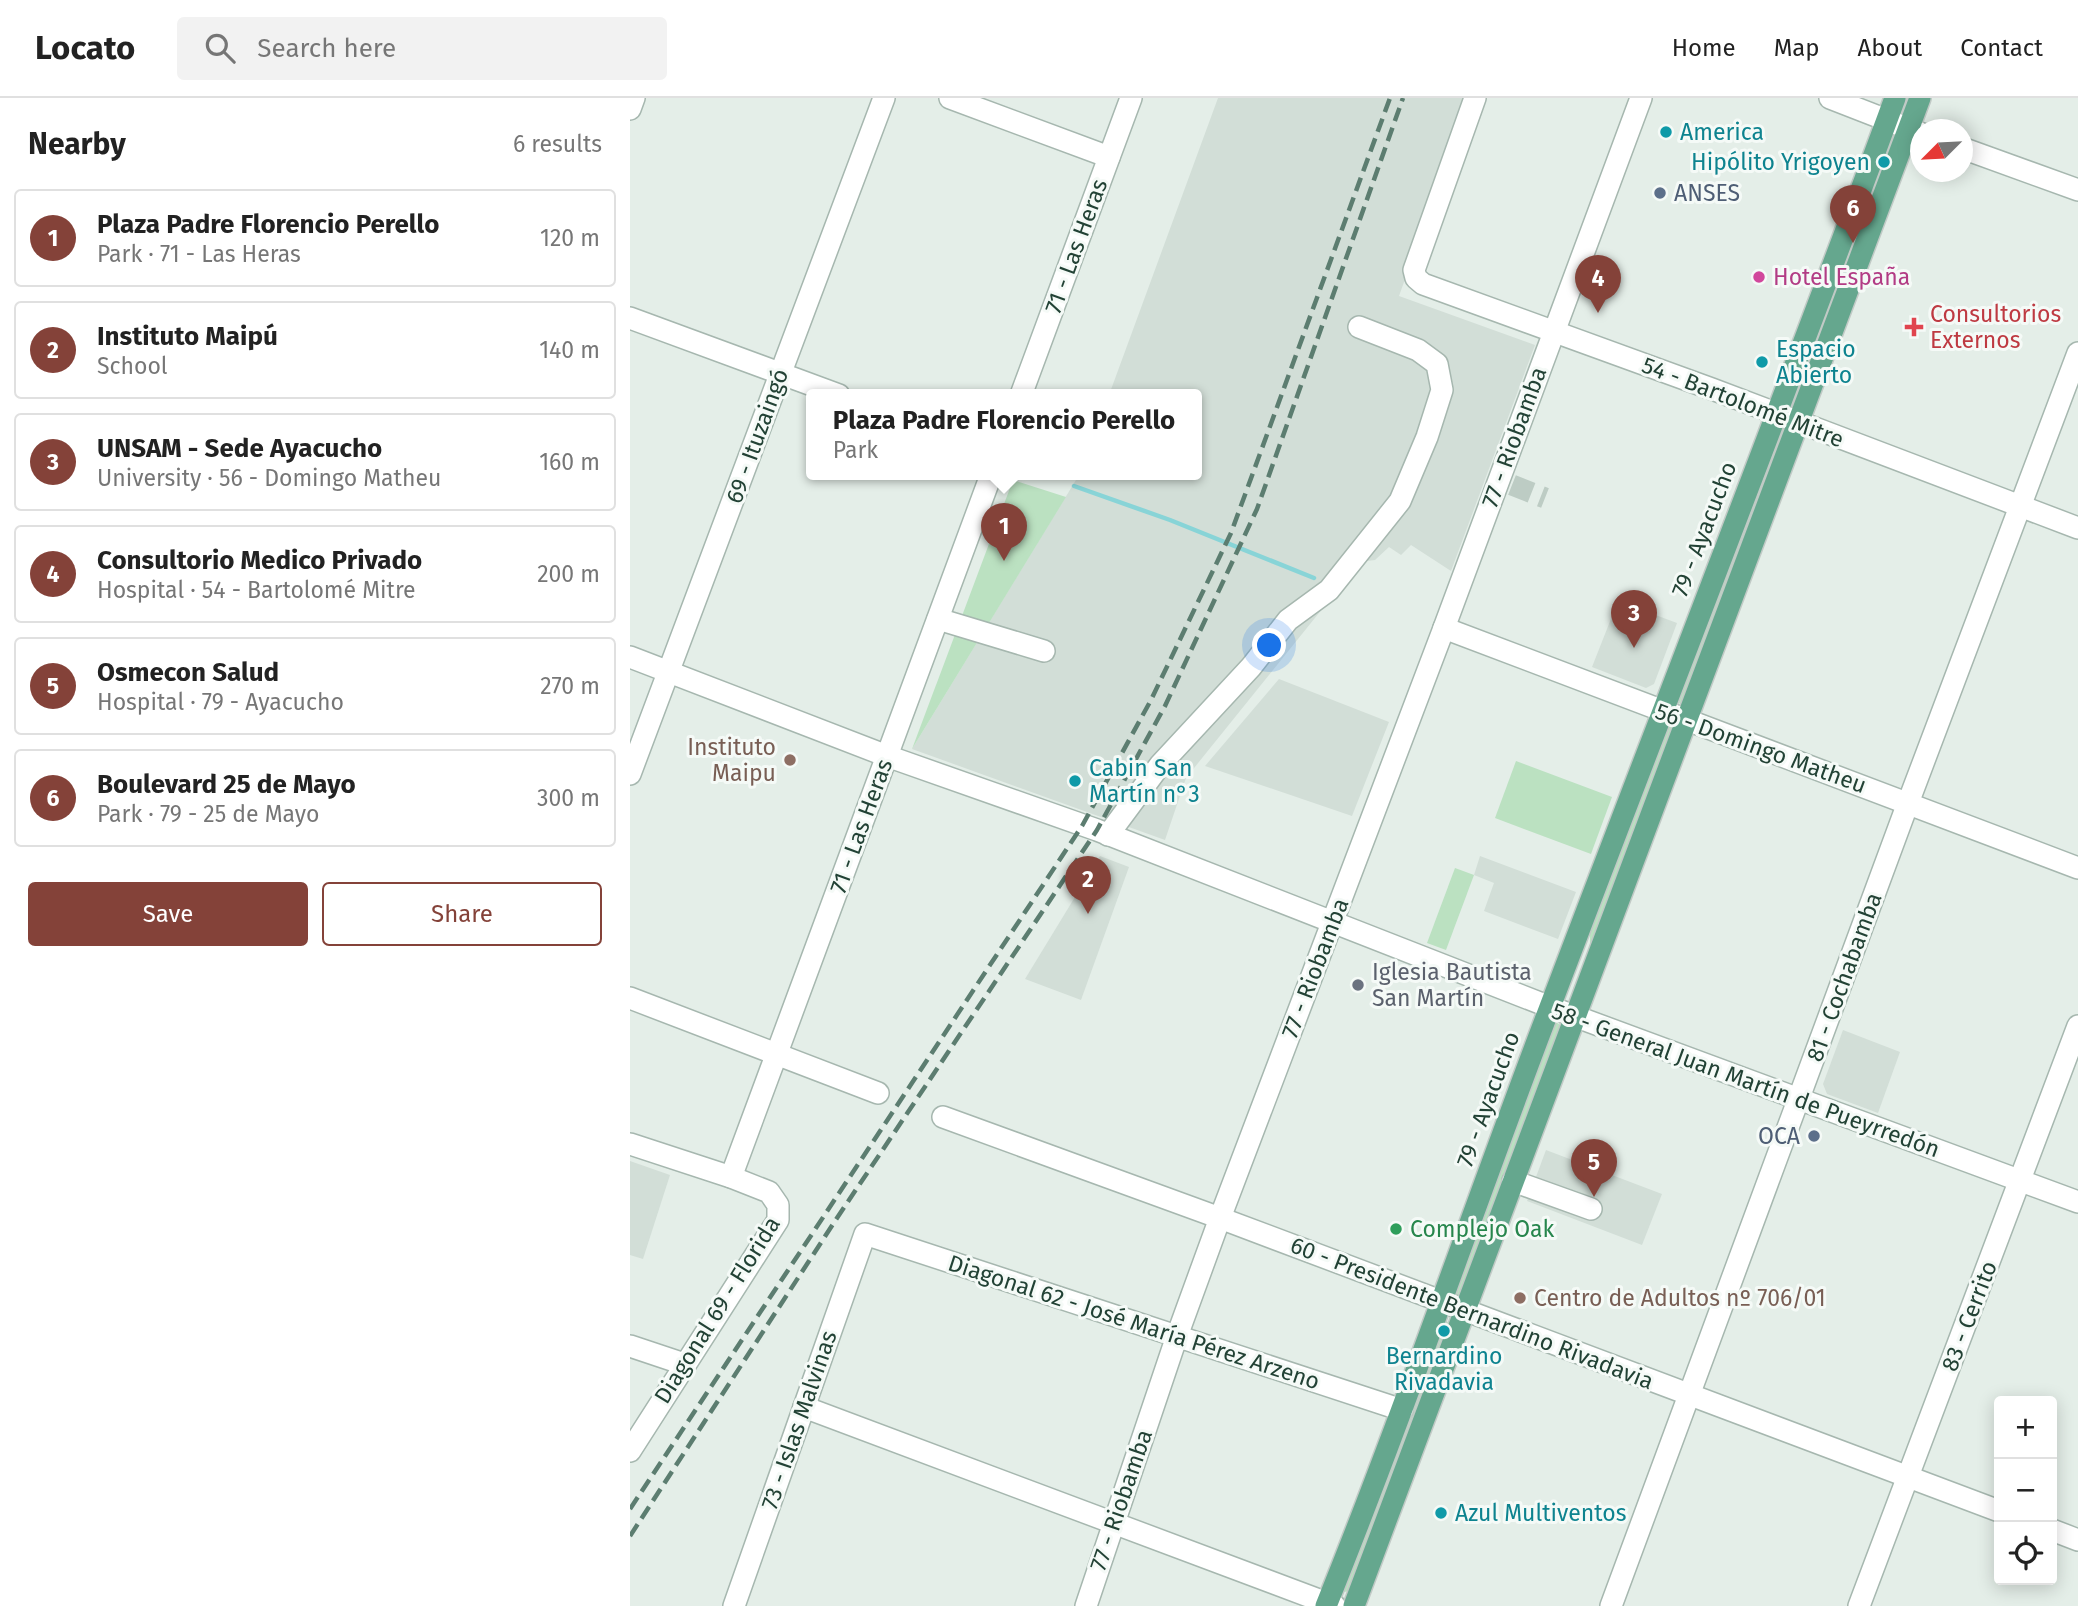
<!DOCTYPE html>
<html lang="en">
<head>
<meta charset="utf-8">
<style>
  body { margin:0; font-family:"Fira Sans",sans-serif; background:#f2f2f2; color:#222 }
  .controls { position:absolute; right:21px; bottom:21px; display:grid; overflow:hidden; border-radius:7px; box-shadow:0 4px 18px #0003 }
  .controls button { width:63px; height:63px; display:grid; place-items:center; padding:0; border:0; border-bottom:2px solid #e0e0e0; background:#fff; color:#222; font:35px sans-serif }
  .compass { position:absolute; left:1280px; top:21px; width:63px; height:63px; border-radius:50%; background:#fff; box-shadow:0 4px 18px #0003; rotate:246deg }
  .you { position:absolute; left:640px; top:548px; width:24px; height:24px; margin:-18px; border:5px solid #fff; border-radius:50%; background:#1a73e8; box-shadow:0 0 0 10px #1a73e833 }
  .badge { display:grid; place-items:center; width:46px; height:46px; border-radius:50%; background:#844239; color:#fff; font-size:23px; font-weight:700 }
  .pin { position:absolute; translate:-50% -58px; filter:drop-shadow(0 2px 4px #0008) }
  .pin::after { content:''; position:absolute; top:37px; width:24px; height:21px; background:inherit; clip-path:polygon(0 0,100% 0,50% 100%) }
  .popup { position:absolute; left:176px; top:291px; width:396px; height:91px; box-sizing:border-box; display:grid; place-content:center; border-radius:7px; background:#fff; filter:drop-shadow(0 2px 5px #0005); font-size:23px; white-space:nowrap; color:#767676 }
  .popup b { font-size:26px; color:#222 }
  .popup::after { content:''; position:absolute; left:50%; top:100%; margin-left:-14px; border:14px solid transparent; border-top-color:#fff }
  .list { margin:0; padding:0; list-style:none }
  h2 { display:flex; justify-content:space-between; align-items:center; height:91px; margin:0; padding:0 28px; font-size:30px }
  h2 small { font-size:23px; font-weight:400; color:#767676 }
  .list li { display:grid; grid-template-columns:46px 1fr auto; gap:21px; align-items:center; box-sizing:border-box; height:98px; margin:0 14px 14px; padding:0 14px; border:2px solid #e0e0e0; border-radius:7px }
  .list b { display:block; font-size:26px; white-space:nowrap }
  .list p { margin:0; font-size:23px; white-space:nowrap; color:#767676 }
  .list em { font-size:23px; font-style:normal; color:#767676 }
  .actions { display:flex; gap:14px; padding:21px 28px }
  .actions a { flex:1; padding:16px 0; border:2px solid #844239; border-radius:7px; text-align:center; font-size:24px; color:#844239 }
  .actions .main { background:#844239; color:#fff }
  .icon { flex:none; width:38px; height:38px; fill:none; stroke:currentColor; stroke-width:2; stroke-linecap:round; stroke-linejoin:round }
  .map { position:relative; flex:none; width:1448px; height:1508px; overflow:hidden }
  header { display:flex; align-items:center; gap:42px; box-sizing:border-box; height:98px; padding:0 35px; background:#fff; border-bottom:2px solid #e0e0e0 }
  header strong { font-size:33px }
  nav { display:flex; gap:38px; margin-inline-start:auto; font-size:24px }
  .search { width:490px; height:63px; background:#f2f2f2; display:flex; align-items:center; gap:18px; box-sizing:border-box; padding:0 24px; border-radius:7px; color:#767676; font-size:26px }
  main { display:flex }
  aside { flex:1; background:#fff }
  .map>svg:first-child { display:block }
  .built { fill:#d2ded7 }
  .green { fill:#bbe1c1 }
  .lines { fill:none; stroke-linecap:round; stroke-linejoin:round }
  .stream { stroke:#88d4d7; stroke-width:4.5 }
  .minor-tunnel { stroke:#bdccc4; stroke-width:21; stroke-dasharray:21 10; stroke-linecap:butt }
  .minor-casing { stroke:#a6b7af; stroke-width:24 }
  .major-casing { stroke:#c1cac6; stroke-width:24 }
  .minor { stroke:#fff; stroke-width:21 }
  .major { stroke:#65a78e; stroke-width:21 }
  .rail { stroke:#5c7d70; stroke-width:4.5; stroke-dasharray:14 7; stroke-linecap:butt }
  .culture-dot { fill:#0f9aa8; stroke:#f5faf7; stroke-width:2.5 }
  .service-dot { fill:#5c6f8a; stroke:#f5faf7; stroke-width:2.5 }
  .hotel-dot { fill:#d1479c; stroke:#f5faf7; stroke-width:2.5 }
  .health-dot { fill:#e0444e; stroke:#f5faf7; stroke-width:2.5 }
  .education-dot { fill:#8d6e63; stroke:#f5faf7; stroke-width:2.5 }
  .worship-dot { fill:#6b7280; stroke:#f5faf7; stroke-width:2.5 }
  .leisure-dot { fill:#2e9e5b; stroke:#f5faf7; stroke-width:2.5 }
  .labels { text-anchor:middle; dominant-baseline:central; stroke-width:6; stroke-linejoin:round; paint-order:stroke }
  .culture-label { font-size:23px; fill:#0d838f; stroke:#f5faf7; text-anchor:start }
  .service-label { font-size:23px; fill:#4e5e75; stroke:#f5faf7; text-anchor:start }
  .street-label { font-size:23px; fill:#224235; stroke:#f5faf7 }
  .hotel-label { font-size:23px; fill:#b23c85; stroke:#f5faf7; text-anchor:start }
  .health-label { font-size:23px; fill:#be3a42; stroke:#f5faf7; text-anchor:start }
  .education-label { font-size:23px; fill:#785e54; stroke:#f5faf7; text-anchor:end }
  .worship-label { font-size:23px; fill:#5b616d; stroke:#f5faf7; text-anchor:start }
  .leisure-label { font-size:23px; fill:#27864d; stroke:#f5faf7; text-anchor:start }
</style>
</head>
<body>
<header>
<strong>Locato</strong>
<div class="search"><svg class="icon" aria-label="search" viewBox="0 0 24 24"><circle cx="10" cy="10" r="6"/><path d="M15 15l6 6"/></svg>Search here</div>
<nav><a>Home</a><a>Map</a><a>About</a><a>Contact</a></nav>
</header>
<main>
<aside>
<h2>Nearby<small>6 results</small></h2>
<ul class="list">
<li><span class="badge">1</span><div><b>Plaza Padre Florencio Perello</b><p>Park · 71 - Las Heras</p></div><em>120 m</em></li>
<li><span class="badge">2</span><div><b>Instituto Maipú</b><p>School</p></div><em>140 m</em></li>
<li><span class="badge">3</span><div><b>UNSAM - Sede Ayacucho</b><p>University · 56 - Domingo Matheu</p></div><em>160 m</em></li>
<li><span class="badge">4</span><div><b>Consultorio Medico Privado</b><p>Hospital · 54 - Bartolomé Mitre</p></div><em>200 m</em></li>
<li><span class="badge">5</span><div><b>Osmecon Salud</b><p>Hospital · 79 - Ayacucho</p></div><em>270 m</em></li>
<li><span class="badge">6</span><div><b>Boulevard 25 de Mayo</b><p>Park · 79 - 25 de Mayo</p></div><em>300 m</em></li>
</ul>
<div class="actions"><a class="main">Save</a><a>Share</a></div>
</aside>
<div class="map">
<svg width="1448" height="1508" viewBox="0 0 1448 1508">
  <rect width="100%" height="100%" fill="#e4eee8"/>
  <g class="built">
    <path d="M 588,0 L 840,0 L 769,198 L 905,247 L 821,473 L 781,447 L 771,457 L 759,449 L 745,462 L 730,464 L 556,680 L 535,742 L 282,651 L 449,377 L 566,377 L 566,297 L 479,297 Z"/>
    <path d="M 988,503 L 1047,525 L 1024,586 L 1016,590 L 962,569 Z"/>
    <path d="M 649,581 L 759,624 L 722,718 L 575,668 Z"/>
    <path d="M 470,758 L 499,769 L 451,902 L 395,881 Z"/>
    <path d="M 850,758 L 946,794 L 928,841 L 854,813 L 864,785 L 844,777 Z"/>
    <path d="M 1213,932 L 1270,954 L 1248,1015 L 1197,996 L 1193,986 Z"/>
    <path d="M 916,1052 L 1032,1096 L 1012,1147 L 897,1103 Z"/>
    <path d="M 0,1063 L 40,1077 L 13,1161 L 0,1157 Z"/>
  </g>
  <g class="green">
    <path d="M 1273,0 L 1280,0 L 1191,240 L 1191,220 Z"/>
    <path d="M 1153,330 L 1155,331 L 1051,607 L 1047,603 L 1149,332 Z"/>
    <path d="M 383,382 L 436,399 L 282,651 Z"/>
    <path d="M 1041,626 L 1044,627 L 945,891 L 943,891 L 960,849 L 960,832 L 1038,628 Z"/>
    <path d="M 886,663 L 982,699 L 961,756 L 865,720 Z"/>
    <path d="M 825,770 L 844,777 L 816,852 L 797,845 Z"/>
    <path d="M 926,924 L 930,927 L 831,1197 L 828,1199 L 825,1195 L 924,925 Z"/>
    <path d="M 816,1222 L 820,1227 L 720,1493 L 714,1494 L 713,1491 L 813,1224 Z"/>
  </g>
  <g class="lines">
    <path class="stream" d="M 444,388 L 540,422 L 684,480"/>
    <path class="minor-tunnel" d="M 882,387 L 915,400"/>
    <g class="minor-casing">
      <g id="minor">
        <path d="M 320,0 L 479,59"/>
        <path d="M 845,0 L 784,172 L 786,180 L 793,186 L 1082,291 L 1448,430"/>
        <path d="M 1200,0 L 1290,35"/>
        <path d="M 0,11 L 4,0"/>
        <path d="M 1332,50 L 1448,92"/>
        <path d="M 0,220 L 209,297"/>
        <path d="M 391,297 L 501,0"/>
        <path d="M 308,521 L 414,553"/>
        <path d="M 814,530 L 1448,770"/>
        <path d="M 0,559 L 257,658 L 467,732 L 920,909 L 1448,1104"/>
        <path d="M 0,676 L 254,0"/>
        <path d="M 478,737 L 530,667 L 621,569 L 658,522 L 699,492 L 770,403 L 797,339 L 812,292 L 807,266 L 788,252 L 729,229"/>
        <path d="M 0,900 L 248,995"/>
        <path d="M 313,1019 L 590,1120 L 1369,1413"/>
        <path d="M 0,1046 L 101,1079 L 139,1094 L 148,1107 L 148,1122 L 0,1353"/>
        <path d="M 101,1079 L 361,377"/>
        <path d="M 883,1083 L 961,1111"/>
        <path d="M 0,1248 L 54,1266"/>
        <path d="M 174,1309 L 705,1508"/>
        <path d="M 1422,1432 L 1448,1442"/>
        <path d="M 104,1508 L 235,1136 L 772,1312"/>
        <path d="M 456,1508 L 547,1238 L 590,1120 L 814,530 L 1011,0"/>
        <path d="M 981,1508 L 1278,705 L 1448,255"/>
        <path d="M 1229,1508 L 1448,928"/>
      </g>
    </g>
    <g class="major-casing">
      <g id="major">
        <path d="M 696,1508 C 776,1310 844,1108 920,909 C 1035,606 1153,304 1265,0"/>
        <path d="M 724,1508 L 1290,0"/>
      </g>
    </g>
    <use href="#minor" class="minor"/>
    <use href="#major" class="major"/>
    <g class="rail">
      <path d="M 0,1411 L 452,728 L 521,602 L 601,435 L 760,0"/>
      <path d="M 0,1438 L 207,1120 L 467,732 L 535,608 L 627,411 L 773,0"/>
    </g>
  </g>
  <g class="culture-dot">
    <circle cx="1036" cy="34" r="7"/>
    <circle cx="1254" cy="64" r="7"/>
    <circle cx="1132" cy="264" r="7"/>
    <circle cx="445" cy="683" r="7"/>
    <circle cx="814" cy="1233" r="7"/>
    <circle cx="811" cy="1415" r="7"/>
  </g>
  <g class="service-dot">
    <circle cx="1030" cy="95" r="7"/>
    <circle cx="1184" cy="1038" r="7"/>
  </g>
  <circle class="hotel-dot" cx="1129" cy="179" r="7"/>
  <path class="health-dot" d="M1280.5 218.5h7v7h7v7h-7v7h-7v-7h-7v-7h7z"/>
  <g class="education-dot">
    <circle cx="160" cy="662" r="7"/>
    <circle cx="890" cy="1200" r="7"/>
  </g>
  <circle class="worship-dot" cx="728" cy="887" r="7"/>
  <circle class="leisure-dot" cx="766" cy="1131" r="7"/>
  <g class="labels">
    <g class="culture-label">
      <text x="1050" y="34">America</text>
      <text x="1240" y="64" text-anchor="end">Hipólito Yrigoyen</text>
      <text x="1146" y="251">Espacio<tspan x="1146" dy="26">Abierto</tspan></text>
      <text x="459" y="670">Cabin San<tspan x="459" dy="26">Martín n°3</tspan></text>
      <text x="814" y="1258" text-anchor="middle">Bernardino<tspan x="814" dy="26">Rivadavia</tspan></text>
      <text x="825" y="1415">Azul Multiventos</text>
    </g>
    <g class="service-label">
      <text x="1044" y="95">ANSES</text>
      <text x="1170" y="1038" text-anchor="end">OCA</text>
    </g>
    <g class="street-label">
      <text transform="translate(446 148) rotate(-70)">71 - Las Heras</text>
      <text transform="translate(1113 304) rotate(21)">54 - Bartolomé Mitre</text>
      <text transform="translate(127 338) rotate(-70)">69 - Ituzaingó</text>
      <text transform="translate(884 339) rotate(-70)">77 - Riobamba</text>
      <text transform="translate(1074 431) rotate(-69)">79 - Ayacucho</text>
      <text transform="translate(1131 650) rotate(20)">56 - Domingo Matheu</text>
      <text transform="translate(231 728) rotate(-70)">71 - Las Heras</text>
      <text transform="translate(685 870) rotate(-69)">77 - Riobamba</text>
      <text transform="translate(1214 879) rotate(-70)">81 - Cochabamba</text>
      <text transform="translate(1116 982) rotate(20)">58 - General Juan Martín de Pueyrredón</text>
      <text transform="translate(858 1001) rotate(-70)">79 - Ayacucho</text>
      <text transform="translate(87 1212) rotate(-58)">Diagonal 69 - Florida</text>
      <text transform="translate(842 1215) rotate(21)">60 - Presidente Bernardino Rivadavia</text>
      <text transform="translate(1339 1218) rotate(-69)">83 - Cerrito</text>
      <text transform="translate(504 1224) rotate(18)">Diagonal 62 - José María Pérez Arzeno</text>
      <text transform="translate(169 1322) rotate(-71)">73 - Islas Malvinas</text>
      <text transform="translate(491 1402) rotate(-71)">77 - Riobamba</text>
    </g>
    <g class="hotel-label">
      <text x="1143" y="179">Hotel España</text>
    </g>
    <g class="health-label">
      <text x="1300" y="216">Consultorios<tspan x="1300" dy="26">Externos</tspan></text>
    </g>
    <g class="education-label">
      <text x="146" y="649">Instituto<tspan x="146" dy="26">Maipu</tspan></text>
      <text x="904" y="1200" text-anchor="start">Centro de Adultos nº 706/01</text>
    </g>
    <g class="worship-label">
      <text x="742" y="874">Iglesia Bautista<tspan x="742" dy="26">San Martín</tspan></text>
    </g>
    <g class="leisure-label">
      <text x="780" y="1131">Complejo Oak</text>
    </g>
  </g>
</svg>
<div class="controls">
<button>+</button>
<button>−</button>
<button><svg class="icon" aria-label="locate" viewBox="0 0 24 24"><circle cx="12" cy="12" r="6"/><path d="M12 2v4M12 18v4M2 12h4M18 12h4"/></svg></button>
</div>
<svg class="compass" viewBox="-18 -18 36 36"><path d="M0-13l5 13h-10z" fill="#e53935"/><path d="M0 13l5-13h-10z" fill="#767676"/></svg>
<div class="you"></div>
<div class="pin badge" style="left:374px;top:463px">1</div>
<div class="popup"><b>Plaza Padre Florencio Perello</b>Park</div>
<div class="pin badge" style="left:458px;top:816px">2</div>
<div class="pin badge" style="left:1004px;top:550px">3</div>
<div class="pin badge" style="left:968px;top:215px">4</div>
<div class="pin badge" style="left:964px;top:1099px">5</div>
<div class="pin badge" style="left:1223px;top:145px">6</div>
</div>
</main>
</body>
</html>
